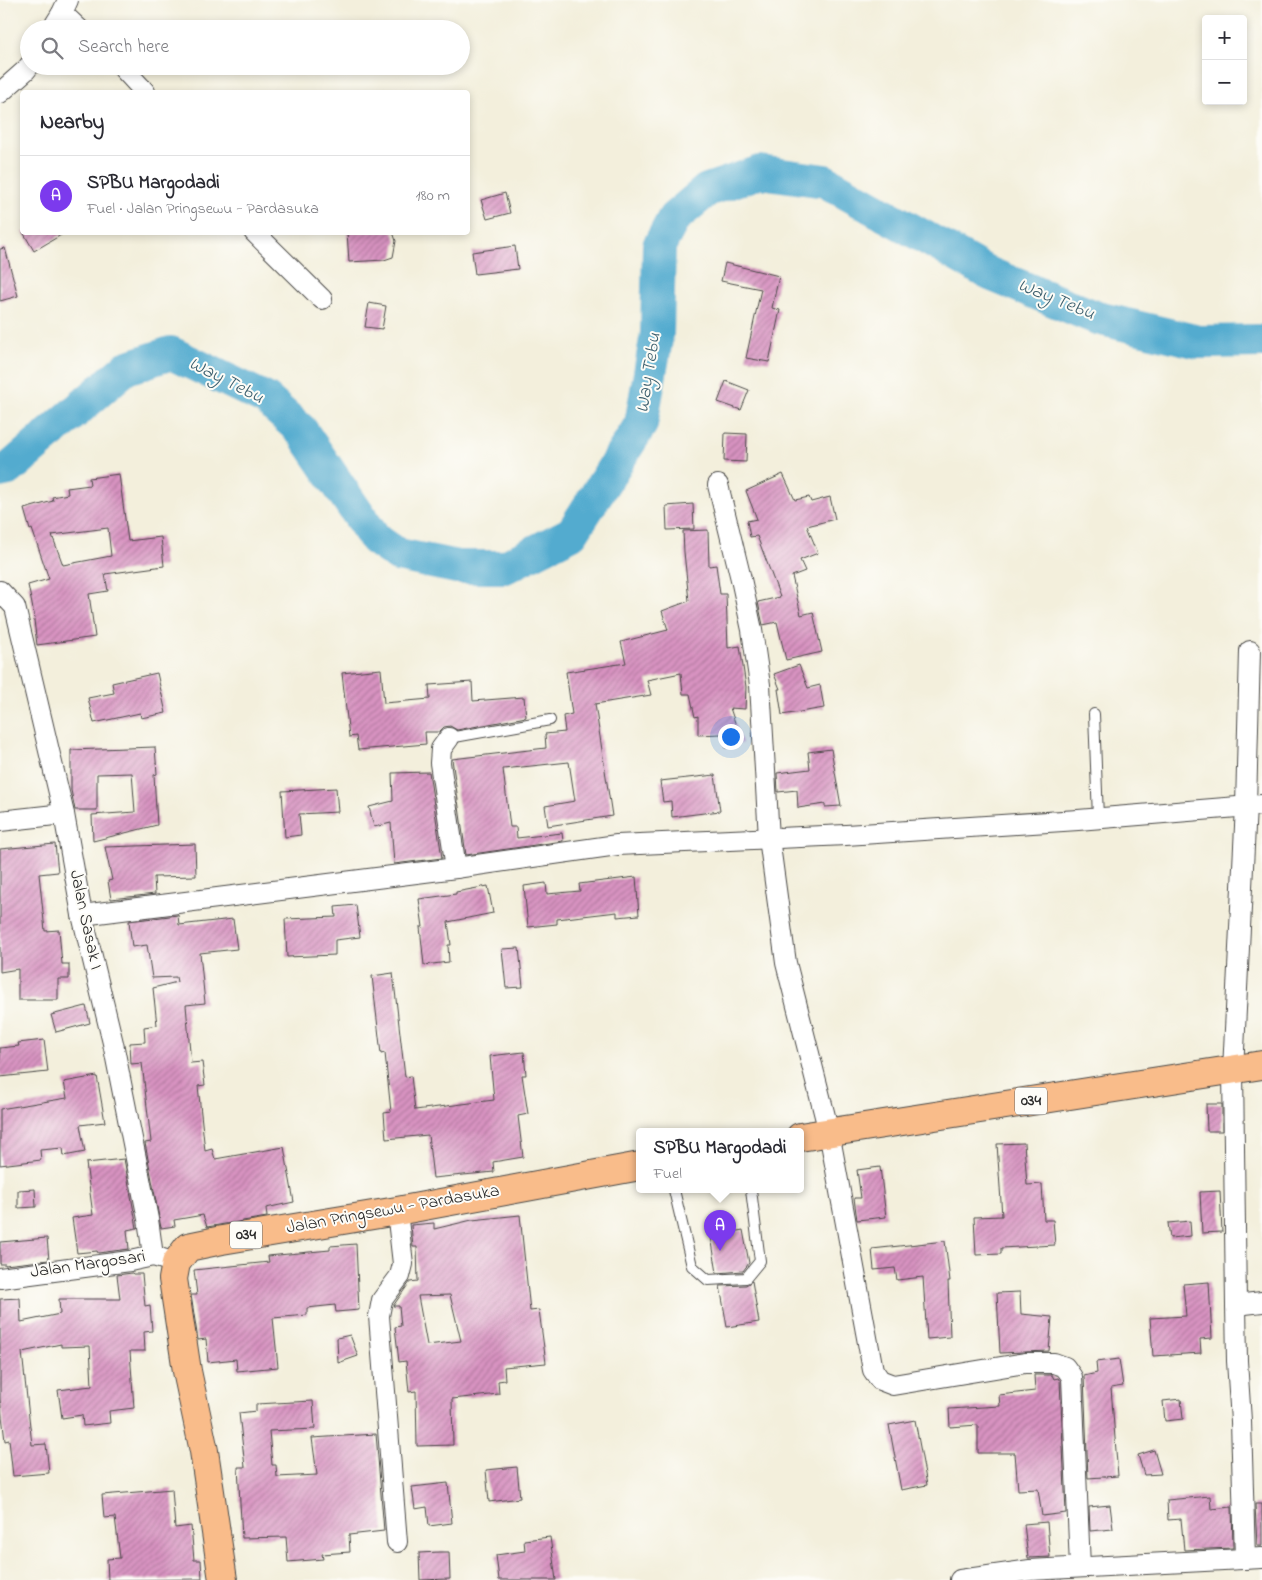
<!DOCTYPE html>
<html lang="en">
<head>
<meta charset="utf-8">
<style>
  body { margin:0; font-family:"Indie Flower",sans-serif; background:#f2f2f3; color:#2b2b33 }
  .controls { position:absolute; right:15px; top:15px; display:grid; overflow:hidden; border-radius:5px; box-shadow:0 2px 8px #0003 }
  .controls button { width:45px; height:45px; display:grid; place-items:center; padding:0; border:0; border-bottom:1px solid #e1e1e2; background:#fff; color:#2b2b33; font:25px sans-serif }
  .you { position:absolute; left:730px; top:736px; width:18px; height:18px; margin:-12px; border:4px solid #fff; border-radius:50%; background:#1a73e8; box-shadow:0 0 0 8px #1a73e833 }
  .badge { display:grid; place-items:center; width:32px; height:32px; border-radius:50%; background:#7c3aed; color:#fff; font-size:16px; font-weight:700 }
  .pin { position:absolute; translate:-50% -41px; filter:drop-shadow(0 1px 2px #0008) }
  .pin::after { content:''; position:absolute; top:26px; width:18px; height:15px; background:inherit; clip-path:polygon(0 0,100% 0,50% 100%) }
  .popup { position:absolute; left:636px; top:1128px; width:168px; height:65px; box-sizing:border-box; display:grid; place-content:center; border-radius:5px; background:#fff; filter:drop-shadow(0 1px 4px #0005); font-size:16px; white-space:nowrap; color:#7c7c81 }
  .popup b { font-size:19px; color:#2b2b33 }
  .popup::after { content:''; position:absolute; left:50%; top:100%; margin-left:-10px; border:10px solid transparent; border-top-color:#fff }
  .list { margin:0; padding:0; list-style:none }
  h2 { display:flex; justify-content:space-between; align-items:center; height:65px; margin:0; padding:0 20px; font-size:21px }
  h2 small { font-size:16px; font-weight:400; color:#7c7c81 }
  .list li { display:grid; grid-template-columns:32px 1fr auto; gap:15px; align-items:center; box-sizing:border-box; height:80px; padding:0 20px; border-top:1px solid #e1e1e2 }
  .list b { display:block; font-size:19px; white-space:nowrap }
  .list p { margin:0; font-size:16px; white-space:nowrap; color:#7c7c81 }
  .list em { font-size:16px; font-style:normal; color:#7c7c81 }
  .icon { flex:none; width:28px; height:28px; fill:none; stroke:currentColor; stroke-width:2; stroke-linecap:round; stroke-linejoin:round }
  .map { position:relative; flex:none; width:1262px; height:1580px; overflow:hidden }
  .search { position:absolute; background:#fff; box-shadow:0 2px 8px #0003; left:20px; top:20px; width:450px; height:55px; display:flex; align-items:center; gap:12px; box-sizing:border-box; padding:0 18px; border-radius:28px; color:#7c7c81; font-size:19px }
  .panel { position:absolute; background:#fff; box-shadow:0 2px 8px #0003; left:20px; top:90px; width:450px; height:145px; border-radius:5px }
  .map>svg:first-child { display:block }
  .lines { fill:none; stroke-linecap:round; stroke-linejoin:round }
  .river { stroke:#52abcf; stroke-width:34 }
  .building { fill:url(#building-hatch); fill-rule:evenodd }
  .service-casing { stroke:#494846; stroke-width:12 }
  .minor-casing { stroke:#494846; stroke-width:22 }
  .primary-casing { stroke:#494846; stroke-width:30 }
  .service { stroke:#fff; stroke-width:10 }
  .minor { stroke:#fff; stroke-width:20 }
  .primary { stroke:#f9bc8a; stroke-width:28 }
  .labels { text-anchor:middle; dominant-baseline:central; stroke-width:4; stroke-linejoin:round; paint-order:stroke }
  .shield { fill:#fdfcf7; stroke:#6a6a68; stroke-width:1 }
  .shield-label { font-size:16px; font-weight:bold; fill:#2b2b2b }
  .street-label { font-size:18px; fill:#2b2b2b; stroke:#fdfcf7 }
  .water-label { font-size:19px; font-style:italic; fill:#3b5e6d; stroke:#fdfcf7 }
</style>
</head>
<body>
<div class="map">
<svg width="1262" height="1580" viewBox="0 0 1262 1580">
  <defs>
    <pattern id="building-hatch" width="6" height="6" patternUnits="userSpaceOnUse" patternTransform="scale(1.25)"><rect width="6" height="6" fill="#d893c1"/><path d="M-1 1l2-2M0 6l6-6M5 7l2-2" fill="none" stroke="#af789d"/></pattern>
  </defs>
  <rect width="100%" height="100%" fill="#fdfcf7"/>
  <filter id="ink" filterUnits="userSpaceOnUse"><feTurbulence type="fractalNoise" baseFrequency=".02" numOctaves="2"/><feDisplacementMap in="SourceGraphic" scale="10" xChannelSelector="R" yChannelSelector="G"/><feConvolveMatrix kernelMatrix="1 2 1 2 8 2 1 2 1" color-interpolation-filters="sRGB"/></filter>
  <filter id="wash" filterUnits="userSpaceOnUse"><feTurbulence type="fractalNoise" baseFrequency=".0096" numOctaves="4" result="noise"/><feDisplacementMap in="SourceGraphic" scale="20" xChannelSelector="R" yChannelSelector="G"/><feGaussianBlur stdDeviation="1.12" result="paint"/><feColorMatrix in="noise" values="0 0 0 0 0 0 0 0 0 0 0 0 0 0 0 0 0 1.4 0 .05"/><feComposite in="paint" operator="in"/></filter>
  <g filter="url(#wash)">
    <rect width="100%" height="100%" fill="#f3efdc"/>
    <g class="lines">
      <path class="river" d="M 0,471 L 9,469 L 126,368 L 171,353 L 266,399 L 301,430 L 375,539 L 398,555 L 457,567 L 505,567 L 572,533 L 641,424 L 657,334 L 659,246 L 674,218 L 707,190 L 760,172 L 825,181 L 990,274 L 1097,318 L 1199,342 L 1262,341"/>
    </g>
    <g id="blocks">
      <g class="building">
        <path d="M 505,193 L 510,213 L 487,219 L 481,200 Z"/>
        <path d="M 23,232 L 66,232 L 34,251 Z"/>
        <path d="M 347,232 L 393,232 L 396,241 L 393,257 L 384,260 L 349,262 Z"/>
        <path d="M 515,246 L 518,269 L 475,274 L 472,252 Z"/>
        <path d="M 5,248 L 18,296 L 0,301 L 0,249 Z"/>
        <path d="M 725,263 L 779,276 L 772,308 L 780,310 L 769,362 L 746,358 L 761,289 L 721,281 Z"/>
        <path d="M 369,303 L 386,306 L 382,329 L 365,327 Z"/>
        <path d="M 726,381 L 749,390 L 741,410 L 718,402 Z"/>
        <path d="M 725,433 L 747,434 L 746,462 L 724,461 Z"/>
        <path d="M 119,474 L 128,541 L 161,537 L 164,566 L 105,574 L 108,591 L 89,594 L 95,637 L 37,645 L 34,620 L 35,619 L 28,585 L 49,579 L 32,529 L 30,530 L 24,509 L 53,501 L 52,497 L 68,494 L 67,488 L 90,485 L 89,478 ZM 108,528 L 111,556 L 63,565 L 52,535 Z"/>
        <path d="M 783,474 L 795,500 L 809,497 L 811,502 L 830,497 L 835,519 L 807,526 L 818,553 L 800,560 L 805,571 L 792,576 L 801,615 L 813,612 L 822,652 L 786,660 L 777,622 L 763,625 L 758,602 L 780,597 L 757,536 L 750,537 L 747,521 L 757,519 L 746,491 Z"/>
        <path d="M 693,504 L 694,529 L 667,530 L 666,506 Z"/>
        <path d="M 708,530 L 709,566 L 716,565 L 720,594 L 726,594 L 728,648 L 740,646 L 746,687 L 745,709 L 730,708 L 742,743 L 726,748 L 721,734 L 698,735 L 698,716 L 695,717 L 690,694 L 683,694 L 681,673 L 647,680 L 651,695 L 595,704 L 612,816 L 548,826 L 545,806 L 575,801 L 569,762 L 503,769 L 510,827 L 516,827 L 517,838 L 562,833 L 563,841 L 466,855 L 452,759 L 546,748 L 545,734 L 565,732 L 563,716 L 572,714 L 566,672 L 626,663 L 621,642 L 668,630 L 662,611 L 689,601 L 684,552 L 683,531 Z"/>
        <path d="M 799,665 L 808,688 L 820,685 L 824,708 L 782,715 L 778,689 L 780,689 L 774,674 Z"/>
        <path d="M 381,669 L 384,703 L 430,699 L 429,685 L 472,682 L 473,701 L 524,697 L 526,717 L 457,730 L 450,726 L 444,727 L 439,732 L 425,732 L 426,744 L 358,750 L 356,736 L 349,737 L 342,673 Z"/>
        <path d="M 157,673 L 166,713 L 141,718 L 140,713 L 94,723 L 88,698 L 114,693 L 112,683 Z"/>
        <path d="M 155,747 L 157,774 L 154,775 L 157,825 L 93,841 L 92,815 L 135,812 L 132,773 L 97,774 L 97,810 L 75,810 L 71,790 L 71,750 Z"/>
        <path d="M 831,749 L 841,806 L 825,807 L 825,804 L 798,808 L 797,790 L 778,792 L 777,773 L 810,769 L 808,752 Z"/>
        <path d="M 429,772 L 442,858 L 394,864 L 391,823 L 374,827 L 369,807 L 393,801 L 392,773 Z"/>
        <path d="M 715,775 L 720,811 L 672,817 L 671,801 L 663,802 L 660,781 Z"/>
        <path d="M 336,788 L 338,812 L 299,814 L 301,835 L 285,837 L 282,791 Z"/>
        <path d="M 55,844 L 58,872 L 39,874 L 45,931 L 59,930 L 62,964 L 69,964 L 69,979 L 58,979 L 58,1000 L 18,1000 L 18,969 L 0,972 L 0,849 Z"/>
        <path d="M 195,844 L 196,876 L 154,877 L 155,894 L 111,899 L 108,881 L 112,880 L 105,847 Z"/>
        <path d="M 636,877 L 639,915 L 617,917 L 617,912 L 557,919 L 557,924 L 528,927 L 524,886 L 546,883 L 547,894 L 580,891 L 579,884 Z"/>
        <path d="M 488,886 L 493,913 L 448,922 L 451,945 L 448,945 L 449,962 L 424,965 L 420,927 L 423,927 L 419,899 L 456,894 L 456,892 Z"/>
        <path d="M 356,905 L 360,937 L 335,940 L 335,955 L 287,957 L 285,919 L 336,917 L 335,907 Z"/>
        <path d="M 178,915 L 179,925 L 233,919 L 237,949 L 200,953 L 205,1003 L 186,1005 L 191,1063 L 202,1062 L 205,1085 L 198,1086 L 205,1151 L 212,1149 L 215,1159 L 284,1147 L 294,1202 L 266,1208 L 267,1217 L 207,1227 L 203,1215 L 174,1220 L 175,1226 L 161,1228 L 145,1143 L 151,1142 L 142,1063 L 131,1064 L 130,1043 L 145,1042 L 144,1027 L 157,1025 L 153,988 L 177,982 L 176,977 L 152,978 L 147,945 L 132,947 L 129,921 Z"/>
        <path d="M 519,948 L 523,987 L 506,988 L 502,949 Z"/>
        <path d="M 393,973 L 405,1077 L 411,1076 L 415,1110 L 494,1100 L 490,1056 L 524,1052 L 526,1075 L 522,1075 L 528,1114 L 518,1116 L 523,1157 L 493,1162 L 494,1172 L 433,1178 L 428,1135 L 386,1139 L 384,1113 L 391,1112 L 385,1053 L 381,1054 L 372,976 Z"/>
        <path d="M 86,1006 L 90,1023 L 56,1032 L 51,1015 Z"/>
        <path d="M 44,1040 L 48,1072 L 0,1077 L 0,1048 L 19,1046 L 18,1043 Z"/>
        <path d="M 97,1076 L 105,1122 L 80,1125 L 85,1152 L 64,1156 L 63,1148 L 40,1150 L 41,1160 L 0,1165 L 0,1109 L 67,1098 L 64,1082 Z"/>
        <path d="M 1206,1104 L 1222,1104 L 1222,1131 L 1207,1131 Z"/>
        <path d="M 1024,1143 L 1027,1185 L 1042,1184 L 1044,1220 L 1053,1220 L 1055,1245 L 1001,1248 L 1001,1254 L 976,1255 L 974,1217 L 1002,1216 L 997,1144 Z"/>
        <path d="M 124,1159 L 137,1228 L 127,1230 L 129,1249 L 98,1253 L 97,1251 L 77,1253 L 72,1218 L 93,1215 L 86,1163 Z"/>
        <path d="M 880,1167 L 886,1217 L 857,1220 L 854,1198 L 861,1198 L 857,1170 Z"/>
        <path d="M 35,1189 L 36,1207 L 18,1208 L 18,1190 Z"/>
        <path d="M 1220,1191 L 1222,1232 L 1202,1233 L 1200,1192 Z"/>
        <path d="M 520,1215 L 530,1311 L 539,1310 L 546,1363 L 504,1367 L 505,1380 L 498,1381 L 499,1394 L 452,1399 L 453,1445 L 417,1446 L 416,1391 L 409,1392 L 406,1361 L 399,1362 L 395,1327 L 401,1326 L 399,1306 L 393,1306 L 410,1282 L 418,1281 L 417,1247 L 413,1247 L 411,1225 L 434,1223 L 434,1229 L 472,1220 ZM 450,1295 L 461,1341 L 427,1345 L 418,1296 Z"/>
        <path d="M 1190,1221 L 1191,1236 L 1170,1238 L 1168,1223 Z"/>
        <path d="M 743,1230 L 749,1263 L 743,1271 L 717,1273 L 711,1236 Z"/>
        <path d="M 47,1238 L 49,1260 L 5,1265 L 5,1264 L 0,1264 L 0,1242 Z"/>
        <path d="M 945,1241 L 950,1281 L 948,1281 L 950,1337 L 927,1339 L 923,1277 L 897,1280 L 895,1268 L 874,1270 L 872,1249 Z"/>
        <path d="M 356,1244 L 359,1310 L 336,1312 L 335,1305 L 307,1308 L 307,1315 L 273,1318 L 278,1367 L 237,1371 L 236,1359 L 208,1362 L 206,1339 L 198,1340 L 191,1295 L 197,1295 L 194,1270 L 269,1262 L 268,1256 L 330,1250 L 330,1246 Z"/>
        <path d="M 132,1273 L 133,1274 L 142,1274 L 145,1306 L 150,1305 L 152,1331 L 144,1332 L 145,1351 L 130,1351 L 134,1408 L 109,1411 L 110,1423 L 83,1426 L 82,1415 L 62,1418 L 58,1390 L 92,1386 L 90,1346 L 61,1347 L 61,1344 L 22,1352 L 32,1445 L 46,1444 L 49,1473 L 13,1476 L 9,1440 L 5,1441 L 0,1399 L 0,1299 L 20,1298 L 21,1322 L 60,1314 L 59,1299 L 120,1299 L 117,1275 Z"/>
        <path d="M 752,1281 L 759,1322 L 727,1327 L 720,1286 L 746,1285 Z"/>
        <path d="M 1209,1282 L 1212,1338 L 1200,1339 L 1201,1353 L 1153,1356 L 1150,1318 L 1186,1316 L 1183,1284 Z"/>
        <path d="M 1020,1292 L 1021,1314 L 1052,1317 L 1049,1351 L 1000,1353 L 997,1293 Z"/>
        <path d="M 350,1335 L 358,1356 L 338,1363 L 337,1338 Z"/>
        <path d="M 1119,1359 L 1123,1386 L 1111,1388 L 1118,1476 L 1088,1478 L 1084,1376 L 1097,1373 L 1096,1362 Z"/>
        <path d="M 1034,1375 L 1052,1375 L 1054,1379 L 1058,1378 L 1060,1381 L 1066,1513 L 1042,1516 L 1038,1489 L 1018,1490 L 1015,1453 L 978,1453 L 978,1425 L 950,1427 L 949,1409 L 1000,1406 L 999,1395 L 1035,1391 Z"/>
        <path d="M 1181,1399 L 1183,1419 L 1165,1421 L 1163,1401 Z"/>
        <path d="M 313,1401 L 315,1429 L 269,1431 L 272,1465 L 276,1465 L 277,1477 L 317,1475 L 312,1438 L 376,1434 L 384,1531 L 349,1535 L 350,1552 L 322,1554 L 323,1559 L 288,1562 L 286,1537 L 242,1538 L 238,1467 L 245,1467 L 239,1413 L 256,1411 L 256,1404 Z"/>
        <path d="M 915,1420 L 927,1485 L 901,1490 L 889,1425 Z"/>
        <path d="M 1154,1450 L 1161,1474 L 1144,1475 L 1138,1455 Z"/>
        <path d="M 517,1467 L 520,1498 L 489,1502 L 486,1470 Z"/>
        <path d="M 448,1483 L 452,1523 L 429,1526 L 427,1507 L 415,1509 L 412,1487 Z"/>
        <path d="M 172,1489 L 175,1528 L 191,1526 L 194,1560 L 201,1560 L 202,1579 L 108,1580 L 107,1559 L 120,1558 L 115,1517 L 104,1518 L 102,1495 Z"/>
        <path d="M 1210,1496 L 1211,1509 L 1232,1507 L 1233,1548 L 1184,1550 L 1181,1519 L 1168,1520 L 1167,1500 Z"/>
        <path d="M 1255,1504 L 1262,1504 L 1262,1546 L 1257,1546 Z"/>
        <path d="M 1110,1505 L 1113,1529 L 1090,1531 L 1089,1507 Z"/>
        <path d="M 1047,1522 L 1050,1557 L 1028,1558 L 1024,1524 Z"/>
        <path d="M 550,1537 L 556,1580 L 499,1580 L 496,1555 L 525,1551 L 524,1540 Z"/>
        <path d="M 439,1552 L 449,1552 L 450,1579 L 420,1580 L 419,1553 Z"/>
      </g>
    </g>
  </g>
  <g filter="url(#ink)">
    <use href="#blocks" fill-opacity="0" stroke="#494846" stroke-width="1"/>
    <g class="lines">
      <g class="service-casing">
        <g id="service">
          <path d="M 1094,714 L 1098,818"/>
          <path d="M 449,738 L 550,720"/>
          <path d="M 674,1190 L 692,1266 L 708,1280 L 746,1278 L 760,1261 L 751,1190"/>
        </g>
      </g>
      <g class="minor-casing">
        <g id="minor">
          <path d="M 62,13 L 79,29"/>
          <path d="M 52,29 L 62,13 L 68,0"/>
          <path d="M 121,66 L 145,92"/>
          <path d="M 0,93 L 26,70 L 29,66"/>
          <path d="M 254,232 L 322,299"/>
          <path d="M 718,485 L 741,579 L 752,630 L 760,685 L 769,838 L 786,963 L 829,1132 L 873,1370 L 880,1380 L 893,1385 L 1025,1363 L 1054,1363 L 1065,1367 L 1072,1377 L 1080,1567"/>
          <path d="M 0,591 L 15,607 L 64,814 L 82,915 L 113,1043 L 148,1219 L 153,1256"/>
          <path d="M 449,738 L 441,749 L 440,763 L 456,868"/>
          <path d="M 0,821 L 64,814"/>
          <path d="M 82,915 L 456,868 L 617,845 L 846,835 L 1078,820 L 1262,805"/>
          <path d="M 0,1278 L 130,1261 L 153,1256 L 166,1260"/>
          <path d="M 1236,1305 L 1262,1302"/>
          <path d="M 397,1542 L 379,1316 L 382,1300 L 400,1276 L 403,1264 L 397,1211"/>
          <path d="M 1245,1559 L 1241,1421 L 1237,1361 L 1236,1305 L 1233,1070 L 1246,806 L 1250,651"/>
          <path d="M 960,1580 L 1030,1570 L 1262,1558"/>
        </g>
      </g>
      <g class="primary-casing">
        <g id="primary">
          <path d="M 800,1137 L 1262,1065"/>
          <path d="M 223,1580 L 204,1451 L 187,1371 L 173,1279 L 176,1263 L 188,1247 L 222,1240 L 397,1211 L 640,1166"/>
        </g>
      </g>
      <use href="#service" class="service"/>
      <use href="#minor" class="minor"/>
      <use href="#primary" class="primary"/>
    </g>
  </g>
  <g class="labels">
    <g class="shield">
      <rect x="1015" y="1087.5" width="32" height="27" rx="4"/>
      <rect x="230" y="1221.5" width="32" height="27" rx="4"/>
    </g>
    <g class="shield-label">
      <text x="1031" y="1101">034</text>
      <text x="246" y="1235">034</text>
    </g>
    <g class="street-label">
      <text transform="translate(85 920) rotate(78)">Jalan Sasak I</text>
      <text transform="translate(393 1210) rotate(-10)">Jalan Pringsewu - Pardasuka</text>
      <text transform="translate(88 1265) rotate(-8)">Jalan Margosari</text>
    </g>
    <g class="water-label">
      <text transform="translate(1056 300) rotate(22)">Way Tebu</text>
      <text transform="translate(649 373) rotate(-81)">Way Tebu</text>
      <text transform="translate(226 381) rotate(27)">Way Tebu</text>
    </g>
  </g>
</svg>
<div class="controls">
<button>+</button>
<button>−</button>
</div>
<div class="you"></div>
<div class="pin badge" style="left:720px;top:1251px">A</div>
<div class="popup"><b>SPBU Margodadi</b>Fuel</div>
<div class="search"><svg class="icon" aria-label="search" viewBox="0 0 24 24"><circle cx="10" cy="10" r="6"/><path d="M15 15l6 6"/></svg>Search here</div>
<section class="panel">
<h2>Nearby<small></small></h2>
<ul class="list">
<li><span class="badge">A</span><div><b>SPBU Margodadi</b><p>Fuel · Jalan Pringsewu - Pardasuka</p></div><em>180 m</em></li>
</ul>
</section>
</div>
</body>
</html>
